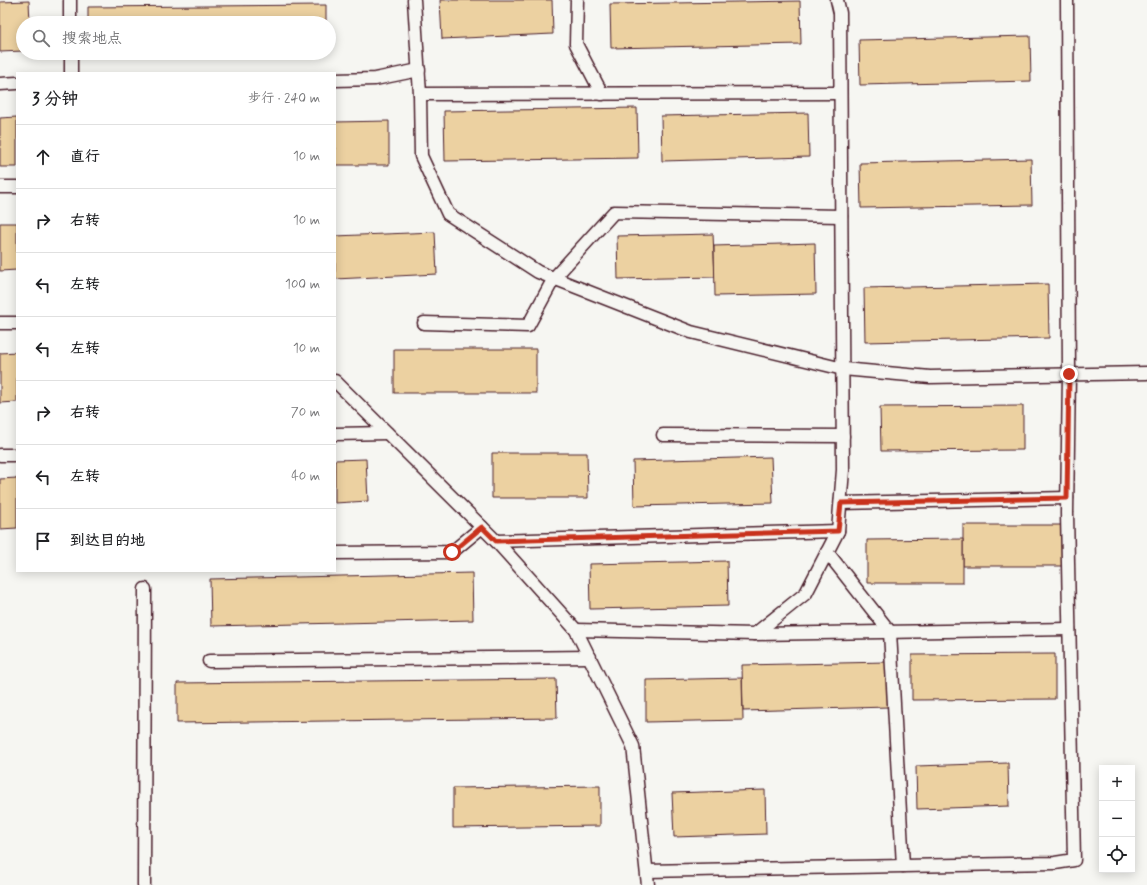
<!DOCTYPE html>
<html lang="zh">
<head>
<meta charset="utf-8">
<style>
  body { margin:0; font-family:Mynerve,"LXGW WenKai TC",sans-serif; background:#f2f2f2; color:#202124 }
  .controls { position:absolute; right:12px; bottom:12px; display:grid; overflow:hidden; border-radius:0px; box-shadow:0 2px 10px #0003 }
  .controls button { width:36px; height:36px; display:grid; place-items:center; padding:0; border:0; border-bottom:1px solid #e0e0e0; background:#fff; color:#202124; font:20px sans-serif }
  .stop { position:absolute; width:12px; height:12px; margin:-9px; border:3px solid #c8321e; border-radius:50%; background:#fff }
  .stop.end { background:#c8321e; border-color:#fff; box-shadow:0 1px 4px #0008 }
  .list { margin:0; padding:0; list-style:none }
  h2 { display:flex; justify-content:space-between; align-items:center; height:52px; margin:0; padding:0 16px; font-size:17px }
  h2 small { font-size:13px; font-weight:400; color:#757577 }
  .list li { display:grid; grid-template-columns:26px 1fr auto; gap:12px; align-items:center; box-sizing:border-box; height:64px; padding:0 16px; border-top:1px solid #e0e0e0 }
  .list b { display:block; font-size:15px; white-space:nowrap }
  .list em { font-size:13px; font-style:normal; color:#757577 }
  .icon { flex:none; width:22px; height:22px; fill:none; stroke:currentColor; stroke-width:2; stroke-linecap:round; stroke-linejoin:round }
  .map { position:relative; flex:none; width:1147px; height:885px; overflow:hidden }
  .search { position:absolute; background:#fff; box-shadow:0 2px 10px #0003; left:16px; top:16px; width:320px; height:44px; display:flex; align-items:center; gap:10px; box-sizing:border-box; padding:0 14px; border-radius:22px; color:#757577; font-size:15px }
  .panel { position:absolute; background:#fff; box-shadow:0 2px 10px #0003; left:16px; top:72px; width:320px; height:500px; border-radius:0px }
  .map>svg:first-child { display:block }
  .building { fill:#ecd1a1; stroke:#4a1f2b }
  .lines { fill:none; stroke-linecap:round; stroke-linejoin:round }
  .service-casing { stroke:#4a1f2b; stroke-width:15 }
  .service { stroke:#f6f6f2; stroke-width:12 }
  .route { stroke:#c8321e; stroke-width:5 }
</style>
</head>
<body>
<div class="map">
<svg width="1147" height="885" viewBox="0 0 1147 885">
  <rect width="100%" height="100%" fill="#f6f6f2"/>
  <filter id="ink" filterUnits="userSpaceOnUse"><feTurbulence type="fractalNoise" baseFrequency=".025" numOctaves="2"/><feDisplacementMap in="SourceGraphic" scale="8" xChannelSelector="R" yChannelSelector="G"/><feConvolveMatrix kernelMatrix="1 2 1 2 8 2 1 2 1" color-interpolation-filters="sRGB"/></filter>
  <g filter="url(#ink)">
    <g class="building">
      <path d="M 440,0 L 552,0 L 553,34 L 442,39 Z"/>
      <path d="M 29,1 L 30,23 L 23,23 L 23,51 L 0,52 L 0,2 Z"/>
      <path d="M 800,1 L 801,44 L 611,48 L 610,4 Z"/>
      <path d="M 326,5 L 326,23 L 88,23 L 88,7 Z"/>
      <path d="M 1030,36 L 1031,81 L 860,85 L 859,40 Z"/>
      <path d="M 637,108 L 638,158 L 445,161 L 444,111 Z"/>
      <path d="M 808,113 L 809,157 L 662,161 L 661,116 Z"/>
      <path d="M 17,117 L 17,167 L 0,167 L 0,118 Z"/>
      <path d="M 389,121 L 389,165 L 335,165 L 335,122 Z"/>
      <path d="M 1031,159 L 1032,205 L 861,208 L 860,163 Z"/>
      <path d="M 0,223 L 17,223 L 17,270 L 0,271 Z"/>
      <path d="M 435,232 L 437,274 L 335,279 L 335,236 Z"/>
      <path d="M 713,234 L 715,277 L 618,279 L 617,236 Z"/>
      <path d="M 815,243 L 816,294 L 715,296 L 714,246 Z"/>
      <path d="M 1048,284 L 1049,338 L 865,342 L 864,288 Z"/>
      <rect x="394" y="349" width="142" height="44"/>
      <path d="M 17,352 L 17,402 L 0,403 L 0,353 Z"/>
      <path d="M 1023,406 L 1023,450 L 881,451 L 880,407 Z"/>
      <path d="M 492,453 L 587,453 L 588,498 L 492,498 Z"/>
      <path d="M 771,457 L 773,503 L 634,506 L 633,461 Z"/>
      <path d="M 366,459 L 368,501 L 335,503 L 335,460 Z"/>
      <path d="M 17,478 L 17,528 L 0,529 L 0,479 Z"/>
      <rect x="963" y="525" width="99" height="41"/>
      <path d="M 963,539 L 963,583 L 867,583 L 867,540 Z"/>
      <path d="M 727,561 L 728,606 L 590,609 L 589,564 Z"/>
      <path d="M 472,573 L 473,620 L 211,626 L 210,579 Z"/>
      <path d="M 1055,654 L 1055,699 L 912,700 L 912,655 Z"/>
      <path d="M 887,662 L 888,707 L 743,711 L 742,665 Z"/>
      <path d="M 742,678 L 743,720 L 646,722 L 646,680 Z"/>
      <path d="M 556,679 L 557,718 L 177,723 L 177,683 Z"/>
      <path d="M 1008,763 L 1009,806 L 917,809 L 916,766 Z"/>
      <path d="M 600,786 L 600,826 L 453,828 L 453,788 Z"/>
      <path d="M 765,790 L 766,834 L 674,837 L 672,793 Z"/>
    </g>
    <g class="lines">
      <g class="service-casing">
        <g id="service">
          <path d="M 70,0 L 70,23"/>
          <path d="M 414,0 L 420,94 L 421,156 L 448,214 L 538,272 L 691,332 L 843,369 L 930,377 L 1147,373"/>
          <path d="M 577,0 L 576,44 L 602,94"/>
          <path d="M 71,53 L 71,73"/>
          <path d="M 335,80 L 375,79 L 419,70"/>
          <path d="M 0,84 L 17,83"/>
          <path d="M 420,94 L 840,93"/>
          <path d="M 0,187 L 17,187"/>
          <path d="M 0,323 L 17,323"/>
          <path d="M 424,323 L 528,326 L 554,278 L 614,212 L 841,216"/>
          <path d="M 335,381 L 496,541 L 576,630 L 633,746 L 648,885"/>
          <path d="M 335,434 L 387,433"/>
          <path d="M 663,435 L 843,436"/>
          <path d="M 0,455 L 17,455"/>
          <path d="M 841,503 L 1067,498"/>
          <path d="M 496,541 L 838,531"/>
          <path d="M 827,552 L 890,632 L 903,866"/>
          <path d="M 335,553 L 452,552 L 482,527"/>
          <path d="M 576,630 L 755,634 L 806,593 L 838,531 L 843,470 L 840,13 L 837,0"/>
          <path d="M 755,634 L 1069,629"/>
          <path d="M 209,661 L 590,657"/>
          <path d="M 647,871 L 1055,863 L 1074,860 L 1067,513 L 1069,374 L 1067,0"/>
          <path d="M 144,885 L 145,589"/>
        </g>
      </g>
      <use href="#service" class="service"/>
    </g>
  </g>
  <g class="lines" filter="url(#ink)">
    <path class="route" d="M 452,552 L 482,527 L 496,541 L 838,531 L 841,503 L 1067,498 L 1069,374"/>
  </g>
</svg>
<div class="controls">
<button>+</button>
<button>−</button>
<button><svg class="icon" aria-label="locate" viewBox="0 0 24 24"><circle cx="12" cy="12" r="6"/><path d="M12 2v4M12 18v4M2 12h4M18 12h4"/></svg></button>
</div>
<div class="stop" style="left:452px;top:552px"></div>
<div class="stop end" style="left:1069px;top:374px"></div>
<div class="search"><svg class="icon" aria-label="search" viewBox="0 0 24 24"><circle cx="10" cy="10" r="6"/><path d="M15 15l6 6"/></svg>搜索地点</div>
<section class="panel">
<h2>3 分钟<small>步行 · 240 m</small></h2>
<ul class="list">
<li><svg class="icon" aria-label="ahead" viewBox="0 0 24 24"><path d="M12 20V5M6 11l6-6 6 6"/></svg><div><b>直行</b></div><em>10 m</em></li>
<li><svg class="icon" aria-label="right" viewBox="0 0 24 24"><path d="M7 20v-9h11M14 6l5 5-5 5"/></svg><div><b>右转</b></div><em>10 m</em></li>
<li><svg class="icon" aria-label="left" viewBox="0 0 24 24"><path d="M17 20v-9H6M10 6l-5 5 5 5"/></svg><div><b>左转</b></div><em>100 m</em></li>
<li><svg class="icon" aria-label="left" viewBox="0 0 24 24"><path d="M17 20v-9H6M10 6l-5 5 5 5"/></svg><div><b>左转</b></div><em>10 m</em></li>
<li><svg class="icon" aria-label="right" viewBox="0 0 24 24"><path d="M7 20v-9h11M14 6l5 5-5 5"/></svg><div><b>右转</b></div><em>70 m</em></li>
<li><svg class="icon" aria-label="left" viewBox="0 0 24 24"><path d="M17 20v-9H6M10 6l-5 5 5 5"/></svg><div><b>左转</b></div><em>40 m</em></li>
<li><svg class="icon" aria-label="arrive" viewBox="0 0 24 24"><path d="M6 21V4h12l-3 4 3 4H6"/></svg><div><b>到达目的地</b></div></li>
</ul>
</section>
</div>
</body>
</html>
